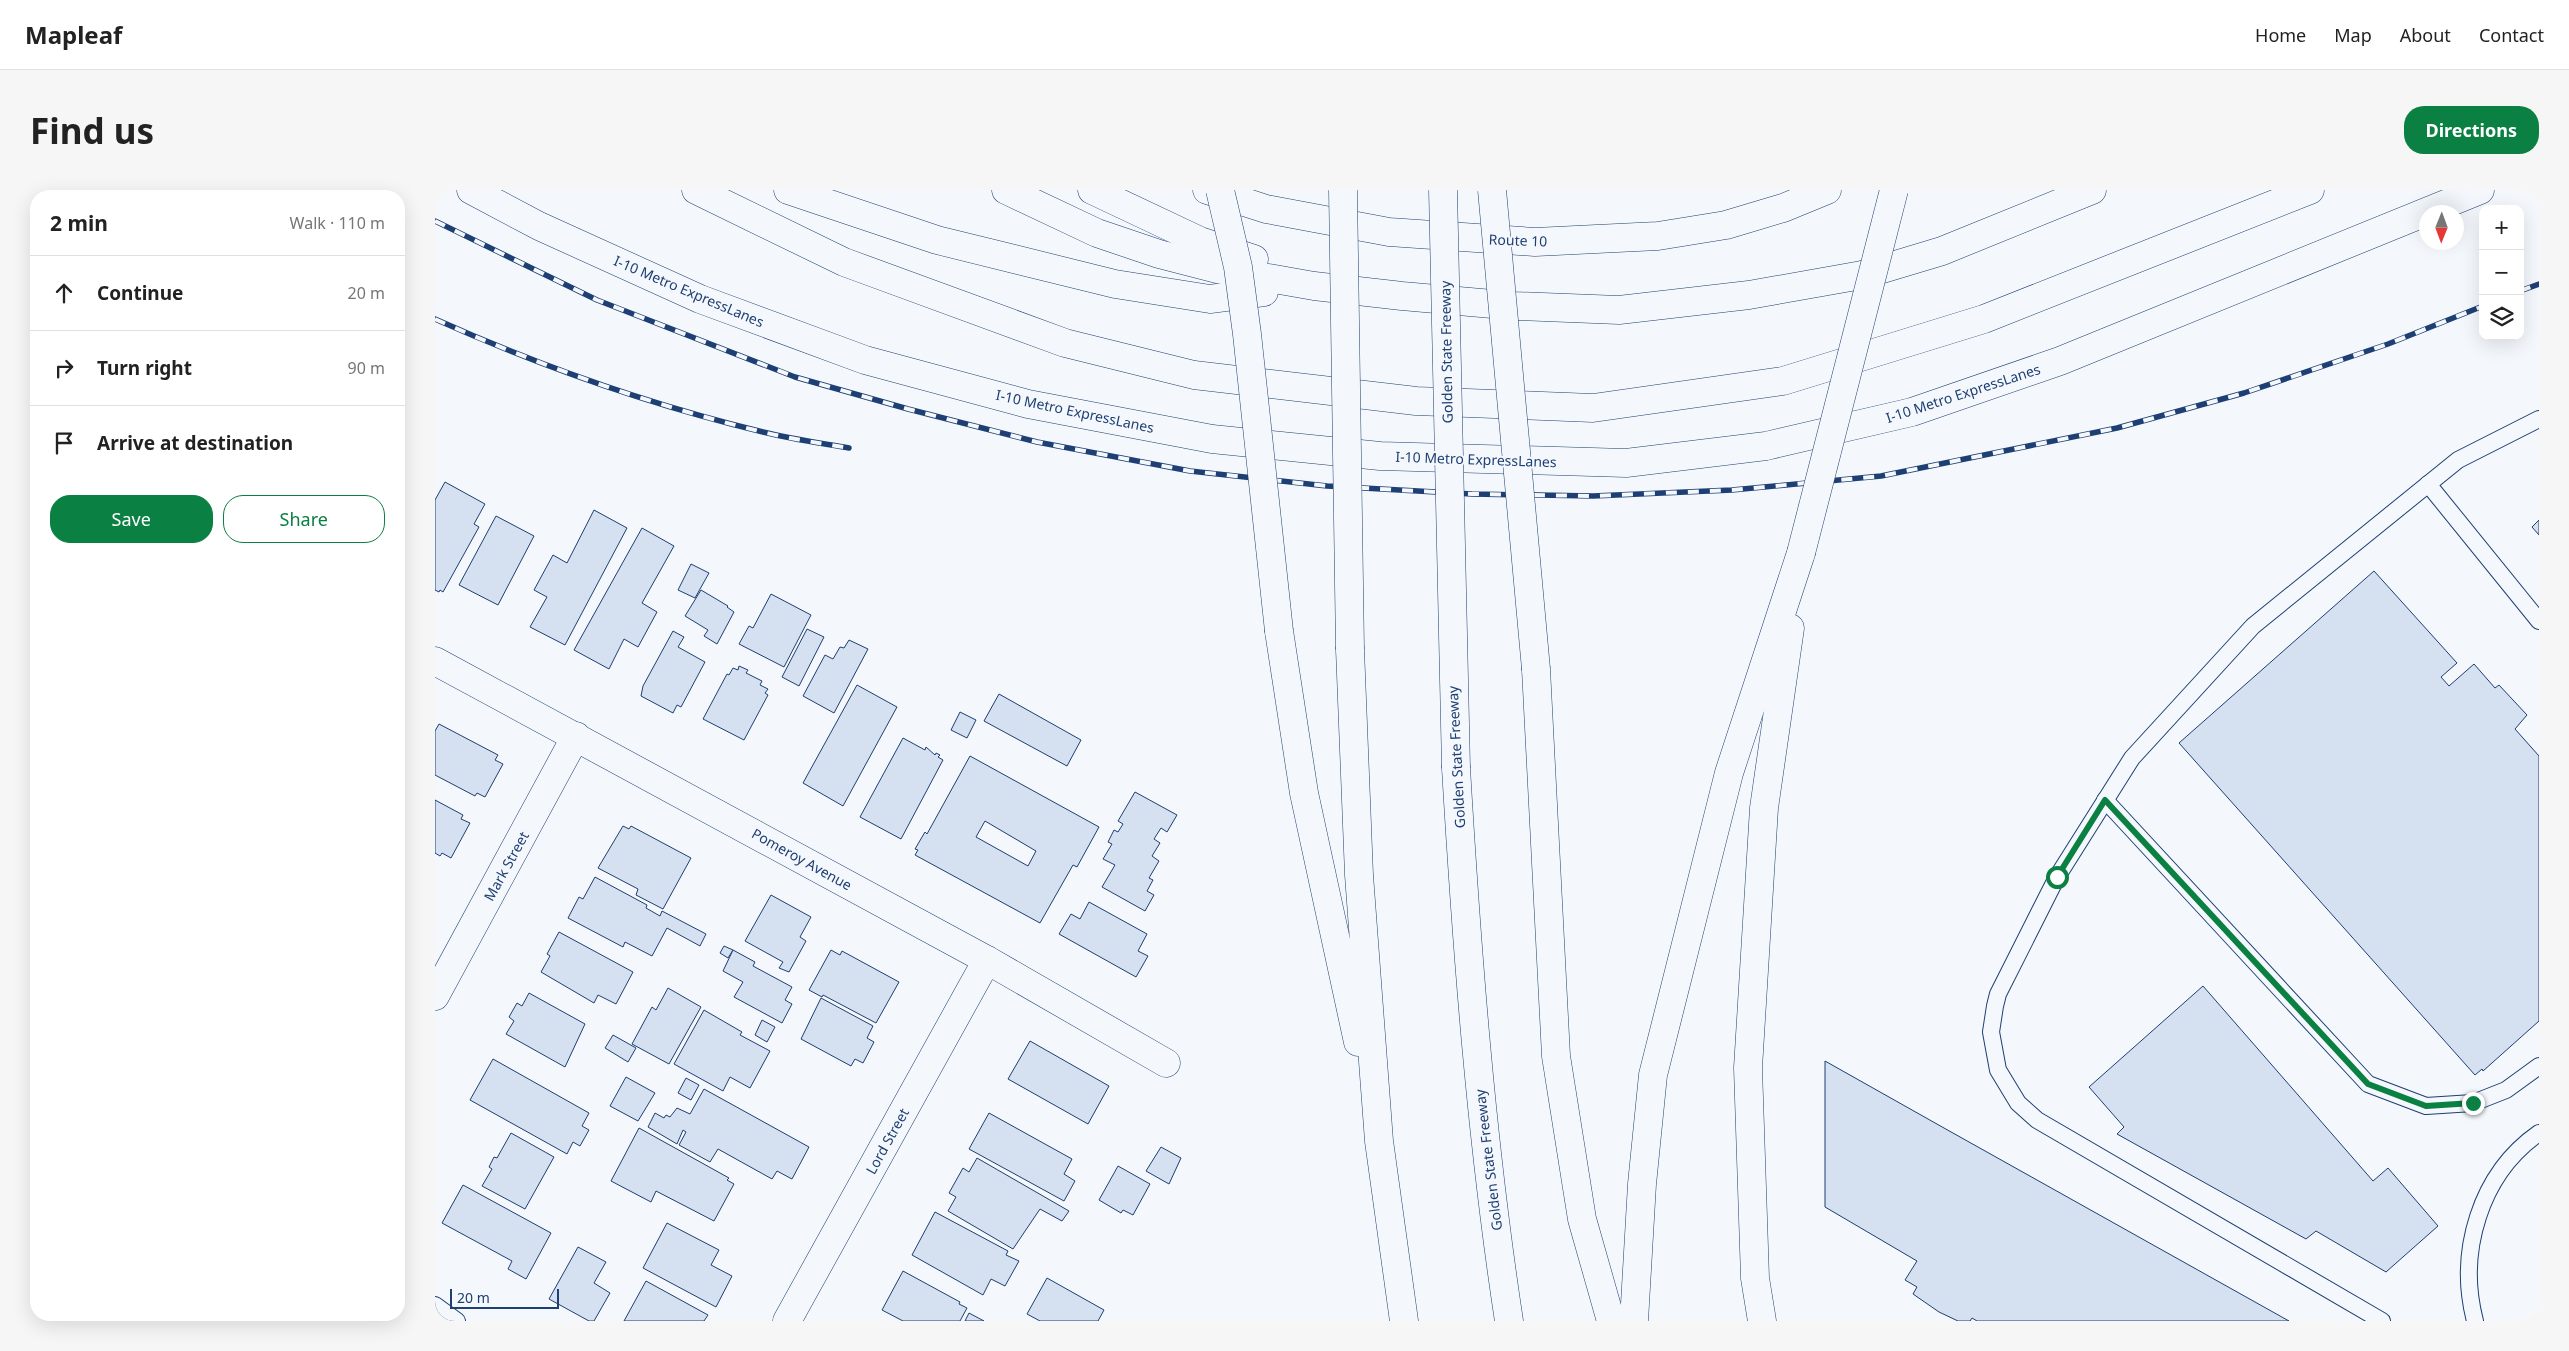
<!DOCTYPE html>
<html lang="en">
<head>
<meta charset="utf-8">
<style>
  body { margin:0; font-family:"Noto Sans",sans-serif; background:#f6f6f6; color:#222 }
  .controls { position:absolute; right:15px; top:15px; display:grid; overflow:hidden; border-radius:10px; box-shadow:0 5px 20px #0002 }
  .controls button { width:45px; height:45px; display:grid; place-items:center; padding:0; border:0; border-bottom:1px solid #e0e0e0; background:#fff; color:#222; font:25px sans-serif }
  .compass { position:absolute; left:1984px; top:15px; width:45px; height:45px; border-radius:50%; background:#fff; box-shadow:0 5px 20px #0002; rotate:181deg }
  .scale { position:absolute; left:15px; bottom:12px; width:109px; box-sizing:border-box; padding-left:5px; border:2px solid #1d3f73; border-top:0; font-size:14px; line-height:18px; white-space:nowrap; color:#1d3f73; -webkit-text-stroke:4px #f4f7fb; paint-order:stroke }
  .stop { position:absolute; width:15px; height:15px; margin:-11px; border:4px solid #0b8043; border-radius:50%; background:#fff }
  .stop.end { background:#0b8043; border-color:#fff; box-shadow:0 1px 5px #0008 }
  .list { margin:0; padding:0; list-style:none }
  h2 { display:flex; justify-content:space-between; align-items:center; height:65px; margin:0; padding:0 20px; font-size:21px }
  h2 small { font-size:16px; font-weight:400; color:#767676 }
  .list li { display:grid; grid-template-columns:32px 1fr auto; gap:15px; align-items:center; box-sizing:border-box; height:75px; padding:0 20px; border-top:1px solid #e0e0e0 }
  .list b { display:block; font-size:19px; white-space:nowrap }
  .list em { font-size:16px; font-style:normal; color:#767676 }
  .actions { display:flex; gap:10px; padding:15px 20px }
  .actions a { flex:1; padding:11px 0; border:1px solid #0b8043; border-radius:20px; text-align:center; font-size:18px; color:#0b8043 }
  .actions .main { background:#0b8043; color:#fff }
  .icon { flex:none; width:28px; height:28px; fill:none; stroke:currentColor; stroke-width:2; stroke-linecap:round; stroke-linejoin:round }
  .map { position:relative; flex:none; width:2104px; height:1131px; overflow:hidden; border-radius:20px }
  header { display:flex; align-items:center; gap:30px; box-sizing:border-box; height:70px; padding:0 25px; background:#fff; border-bottom:1px solid #e0e0e0 }
  header strong { font-size:24px }
  nav { display:flex; gap:28px; margin-inline-start:auto; font-size:18px }
  .intro { display:flex; align-items:center; justify-content:space-between; box-sizing:border-box; height:120px; padding:0 30px }
  h1 { margin:0; font-size:35px }
  .button { padding:12px 22px; border-radius:20px; background:#0b8043; color:#fff; font-size:18px; font-weight:700 }
  main { display:flex; gap:30px; padding:0 30px }
  aside { flex:1; background:#fff; border-radius:20px; box-shadow:0 5px 20px #0002 }
  .map>svg:first-child { display:block }
  .building { fill:#d5e0f0; stroke:#1d3f73; fill-rule:evenodd }
  .lines { fill:none; stroke-linecap:round; stroke-linejoin:round }
  .lane-casing { stroke:#1d3f73; stroke-width:18 }
  .street-casing { stroke:#1d3f73; stroke-width:29 }
  .highway-casing { stroke:#1d3f73; stroke-width:29 }
  .lane { stroke:#f4f7fb; stroke-width:16 }
  .street { stroke:#f4f7fb; stroke-width:28 }
  .highway { stroke:#f4f7fb; stroke-width:28 }
  .rail-casing { stroke:#1d3f73; stroke-width:5.5 }
  .rail { stroke:#f4f7fb; stroke-width:4; stroke-dasharray:11; stroke-linecap:butt }
  .highway-bridge-casing { stroke:#1d3f73; stroke-width:29; stroke-linecap:butt }
  .highway-bridge { stroke:#f4f7fb; stroke-width:28 }
  .route { stroke:#0b8043; stroke-width:6 }
  .labels { text-anchor:middle; dominant-baseline:central; stroke-width:4; stroke-linejoin:round; paint-order:stroke }
  .street-label { font-size:14px; fill:#1d3f73; stroke:#f4f7fb }
</style>
</head>
<body>
<header>
<strong>Mapleaf</strong>
<nav><a>Home</a><a>Map</a><a>About</a><a>Contact</a></nav>
</header>
<div class="intro"><h1>Find us</h1><a class="button">Directions</a></div>
<main>
<aside>
<h2>2 min<small>Walk · 110 m</small></h2>
<ul class="list">
<li><svg class="icon" aria-label="ahead" viewBox="0 0 24 24"><path d="M12 20V5M6 11l6-6 6 6"/></svg><div><b>Continue</b></div><em>20 m</em></li>
<li><svg class="icon" aria-label="right" viewBox="0 0 24 24"><path d="M7 20v-9h11M14 6l5 5-5 5"/></svg><div><b>Turn right</b></div><em>90 m</em></li>
<li><svg class="icon" aria-label="arrive" viewBox="0 0 24 24"><path d="M6 21V4h12l-3 4 3 4H6"/></svg><div><b>Arrive at destination</b></div></li>
</ul>
<div class="actions"><a class="main">Save</a><a>Share</a></div>
</aside>
<div class="map">
<svg width="2104" height="1131" viewBox="0 0 2104 1131">
  <rect width="100%" height="100%" fill="#f4f7fb"/>
  <g class="building">
    <path d="M 10,292 L 50,314 L 39,334 L 44,337 L 8,402 L 5,400 L 4,402 L 0,400 L 0,310 Z"/>
    <path d="M 159,320 L 192,338 L 130,455 L 95,437 L 112,407 L 99,400 L 118,365 L 132,373 Z"/>
    <path d="M 61,326 L 99,346 L 63,415 L 24,395 Z"/>
    <path d="M 2104,330 L 2104,345 L 2097,337 Z"/>
    <path d="M 207,338 L 239,356 L 207,413 L 222,422 L 203,457 L 189,449 L 174,479 L 139,460 Z"/>
    <path d="M 256,374 L 274,383 L 260,408 L 243,400 Z"/>
    <path d="M 1939,381 L 2022,473 L 2006,487 L 2014,496 L 2039,474 L 2060,498 L 2064,495 L 2092,525 L 2080,539 L 2104,566 L 2104,831 L 2048,881 L 2047,879 L 2040,885 L 1744,553 Z"/>
    <path d="M 266,400 L 293,416 L 292,417 L 299,422 L 282,454 L 269,446 L 273,440 L 250,426 Z"/>
    <path d="M 336,404 L 376,425 L 349,477 L 304,454 L 314,436 L 318,438 Z"/>
    <path d="M 372,439 L 389,447 L 364,496 L 347,487 Z"/>
    <path d="M 238,441 L 249,447 L 243,457 L 270,472 L 246,517 L 242,515 L 238,523 L 206,506 L 208,496 Z"/>
    <path d="M 414,450 L 433,459 L 399,523 L 368,506 L 390,465 L 398,469 L 405,457 L 409,458 Z"/>
    <path d="M 304,476 L 313,480 L 311,483 L 327,491 L 325,495 L 333,499 L 330,503 L 333,505 L 309,550 L 268,529 L 292,484 L 294,485 L 298,478 L 303,480 Z"/>
    <path d="M 422,495 L 462,517 L 408,616 L 368,593 Z"/>
    <path d="M 564,504 L 646,550 L 632,576 L 549,531 Z"/>
    <path d="M 525,522 L 541,530 L 532,548 L 516,540 Z"/>
    <path d="M 4,534 L 63,565 L 60,570 L 68,574 L 50,607 L 42,603 L 40,606 L 0,585 L 0,541 Z"/>
    <path d="M 468,548 L 490,560 L 491,557 L 500,565 L 501,563 L 505,565 L 503,567 L 508,570 L 466,649 L 425,627 Z"/>
    <path d="M 535,566 L 664,637 L 642,677 L 638,675 L 605,733 L 480,665 L 483,660 L 480,659 L 490,642 L 492,644 ZM 550,631 L 601,661 L 593,676 L 541,647 Z"/>
    <path d="M 700,602 L 742,625 L 732,642 L 726,638 L 719,649 L 725,653 L 717,666 L 724,671 L 714,688 L 718,690 L 712,701 L 719,705 L 710,721 L 667,697 L 680,675 L 668,669 L 677,654 L 673,652 L 679,640 L 683,642 L 688,634 L 683,631 Z"/>
    <path d="M 0,610 L 28,625 L 26,629 L 35,633 L 16,668 L 7,663 L 5,666 L 0,663 Z"/>
    <path d="M 188,636 L 194,639 L 196,636 L 256,668 L 228,719 L 201,705 L 203,699 L 163,678 Z"/>
    <path d="M 160,687 L 212,715 L 211,718 L 225,726 L 227,721 L 271,744 L 265,756 L 232,738 L 217,766 L 190,752 L 188,757 L 133,728 L 144,707 L 148,709 Z"/>
    <path d="M 336,705 L 376,727 L 365,747 L 371,751 L 354,782 L 344,778 L 348,772 L 310,751 Z"/>
    <path d="M 654,712 L 712,744 L 703,761 L 713,766 L 701,787 L 624,744 L 636,724 L 645,729 Z"/>
    <path d="M 124,742 L 198,782 L 181,814 L 163,805 L 159,813 L 106,782 L 115,766 L 112,764 Z"/>
    <path d="M 289,756 L 298,760 L 293,768 L 285,763 Z"/>
    <path d="M 298,760 L 320,772 L 318,776 L 357,797 L 350,810 L 357,814 L 347,833 L 299,807 L 308,792 L 288,781 Z"/>
    <path d="M 396,760 L 405,765 L 407,761 L 464,792 L 441,833 L 388,805 L 387,807 L 374,800 Z"/>
    <path d="M 1768,796 L 1938,991 L 1953,978 L 2003,1036 L 1951,1082 L 1881,1041 L 1871,1049 L 1682,944 L 1689,937 L 1654,897 Z"/>
    <path d="M 233,798 L 266,817 L 234,874 L 197,854 L 217,817 L 221,820 Z"/>
    <path d="M 94,803 L 150,834 L 130,877 L 71,844 L 79,831 L 74,827 L 82,813 L 87,816 Z"/>
    <path d="M 386,808 L 438,836 L 432,848 L 439,852 L 428,873 L 420,869 L 416,876 L 366,849 Z"/>
    <path d="M 269,820 L 307,842 L 305,845 L 335,861 L 315,898 L 295,887 L 288,901 L 239,874 Z"/>
    <path d="M 327,830 L 340,837 L 332,852 L 320,845 Z"/>
    <path d="M 178,845 L 201,858 L 193,872 L 170,858 Z"/>
    <path d="M 595,851 L 674,896 L 653,934 L 573,889 Z"/>
    <path d="M 58,869 L 154,923 L 147,936 L 154,940 L 145,956 L 138,952 L 132,964 L 35,910 Z"/>
    <path d="M 1390,871 L 1509,938 L 1854,1131 L 1542,1131 L 1537,1128 L 1535,1131 L 1523,1131 L 1504,1122 L 1478,1104 L 1482,1097 L 1470,1090 L 1482,1071 L 1390,1017 Z"/>
    <path d="M 191,887 L 220,903 L 203,931 L 175,916 Z"/>
    <path d="M 251,888 L 264,895 L 256,910 L 243,903 Z"/>
    <path d="M 269,899 L 374,957 L 357,989 L 342,981 L 337,989 L 283,959 L 275,972 L 244,955 L 251,942 L 248,940 L 242,954 L 213,937 L 220,923 L 229,928 L 231,925 L 235,927 L 242,918 L 255,924 Z"/>
    <path d="M 554,923 L 637,969 L 629,984 L 640,991 L 629,1011 L 534,959 Z"/>
    <path d="M 204,938 L 294,988 L 292,990 L 299,994 L 279,1031 L 221,1001 L 216,1012 L 176,991 Z"/>
    <path d="M 76,943 L 119,967 L 90,1019 L 47,996 L 57,979 L 54,977 L 59,967 L 62,968 Z"/>
    <path d="M 726,957 L 746,968 L 734,994 L 711,981 Z"/>
    <path d="M 542,968 L 634,1021 L 627,1031 L 605,1019 L 578,1059 L 513,1021 L 521,1007 L 514,1003 L 528,978 L 534,982 Z"/>
    <path d="M 683,976 L 715,994 L 698,1025 L 688,1020 L 686,1023 L 664,1010 Z"/>
    <path d="M 28,995 L 116,1043 L 91,1089 L 73,1079 L 77,1071 L 7,1033 Z"/>
    <path d="M 500,1022 L 573,1061 L 571,1065 L 584,1071 L 570,1096 L 556,1089 L 548,1105 L 477,1065 Z"/>
    <path d="M 232,1033 L 284,1060 L 276,1075 L 297,1086 L 281,1117 L 208,1078 Z"/>
    <path d="M 143,1057 L 171,1072 L 159,1093 L 175,1103 L 159,1131 L 154,1131 L 114,1109 Z"/>
    <path d="M 468,1081 L 525,1112 L 524,1114 L 532,1118 L 525,1131 L 468,1131 L 447,1120 Z"/>
    <path d="M 612,1088 L 669,1120 L 663,1131 L 605,1131 L 592,1124 Z"/>
    <path d="M 211,1091 L 273,1125 L 269,1131 L 189,1131 Z"/>
    <path d="M 534,1123 L 549,1131 L 530,1131 Z"/>
  </g>
  <g class="lines">
    <g class="lane-casing">
      <g id="lane">
        <path d="M 1993,294 L 2104,431"/>
        <path d="M 1670,610 L 1933,894 L 1991,916 L 2038,913 L 2071,900 L 2104,876"/>
        <path d="M 0,1115 L 22,1131"/>
        <path d="M 1947,1131 L 1602,930 L 1583,913 L 1563,880 L 1556,842 L 1560,816 L 1563,804 L 1622,687 L 1697,568 L 1818,436 L 2023,270 L 2104,229"/>
        <path d="M 2040,1131 C 2022,1062 2045,984 2104,943"/>
      </g>
    </g>
    <g class="street-casing">
      <g id="street">
        <path d="M 0,471 L 552,770 L 731,873"/>
        <path d="M 0,806 L 141,546"/>
        <path d="M 352,1131 L 552,770"/>
      </g>
    </g>
    <g class="highway-casing">
      <g id="highway">
        <path d="M 36,0 L 104,36 L 265,109 L 430,170 L 593,214 L 777,249 L 945,266 L 1191,273 L 1331,256 L 1477,222 L 1625,171 L 2045,0"/>
        <path d="M 261,0 L 409,72 L 630,153 L 759,185 L 981,211 L 1158,218 L 1348,191 L 1549,129 L 1875,0"/>
        <path d="M 353,0 L 502,50 L 680,94 L 775,109 L 829,102"/>
        <path d="M 571,0 L 662,43 L 724,64 L 782,79 L 879,96 L 967,106 L 1080,116 L 1184,120 L 1314,105 L 1427,85 L 1507,61 L 1657,0"/>
        <path d="M 657,0 L 765,51 L 819,69"/>
        <path d="M 772,0 L 831,19 L 954,42 L 1100,52 L 1223,46 L 1291,35 L 1348,18 L 1392,0"/>
        <path d="M 844,441 L 869,603 L 923,852"/>
        <path d="M 915,459 L 924,685 L 944,951 L 969,1131"/>
        <path d="M 1101,479 L 1121,866 L 1147,1029 L 1176,1131"/>
        <path d="M 1021,578 C 1032,763 1046,948 1074,1131"/>
        <path d="M 1199,1131 L 1207,994 L 1218,885 L 1294,583 L 1366,363"/>
        <path d="M 1327,1131 L 1320,1088 L 1313,878 L 1329,618 L 1355,438"/>
      </g>
    </g>
    <use href="#lane" class="lane"/>
    <use href="#street" class="street"/>
    <use href="#highway" class="highway"/>
    <g class="rail-casing">
      <g id="rail">
        <path d="M 0,31 L 162,110 L 360,187 L 473,219 L 602,252 L 755,281 L 892,296 L 1037,304 L 1158,306 L 1297,300 L 1446,286 L 1682,238 L 1809,203 L 1953,154 L 2048,116"/>
        <path d="M 2085,101 L 2104,94"/>
        <path d="M 0,129 C 105,176 216,215 328,242 C 356,249 385,253 414,258"/>
      </g>
    </g>
    <use href="#rail" class="rail"/>
    <g class="highway-bridge-casing">
      <g id="highway-bridge">
        <path d="M 785,0 L 803,77 L 812,144 L 844,441"/>
        <path d="M 908,0 L 915,459"/>
        <path d="M 1008,0 L 1021,578"/>
        <path d="M 1057,0 L 1101,479"/>
        <path d="M 1366,363 L 1459,0"/>
      </g>
    </g>
    <use href="#highway-bridge" class="highway-bridge"/>
  </g>
  <g class="lines">
    <path class="route" d="M 1622,687 L 1670,610 L 1933,894 L 1991,916 L 2038,913"/>
  </g>
  <g class="labels">
    <g class="street-label">
      <text transform="translate(1083 50) rotate(2)">Route 10</text>
      <text transform="translate(254 101) rotate(23)">I-10 Metro ExpressLanes</text>
      <text transform="translate(1011 162) rotate(-91)">Golden State Freeway</text>
      <text transform="translate(1528 203) rotate(-18)">I-10 Metro ExpressLanes</text>
      <text transform="translate(640 221) rotate(12)">I-10 Metro ExpressLanes</text>
      <text transform="translate(1041 269) rotate(2)">I-10 Metro ExpressLanes</text>
      <text transform="translate(1021 567) rotate(-93)">Golden State Freeway</text>
      <text transform="translate(367 669) rotate(29)">Pomeroy Avenue</text>
      <text transform="translate(71 676) rotate(-61)">Mark Street</text>
      <text transform="translate(452 951) rotate(-61)">Lord Street</text>
      <text transform="translate(1053 970) rotate(-97)">Golden State Freeway</text>
    </g>
  </g>
</svg>
<div class="controls">
<button>+</button>
<button>−</button>
<button><svg class="icon" aria-label="layers" viewBox="0 0 24 24"><path d="M12 4l9 5-9 5-9-5zM3 14l9 5 9-5"/></svg></button>
</div>
<svg class="compass" viewBox="-18 -18 36 36"><path d="M0-13l5 13h-10z" fill="#e53935"/><path d="M0 13l5-13h-10z" fill="#767676"/></svg>
<div class="scale">20 m</div>
<div class="stop" style="left:1622px;top:687px"></div>
<div class="stop end" style="left:2038px;top:913px"></div>
</div>
</main>
</body>
</html>
